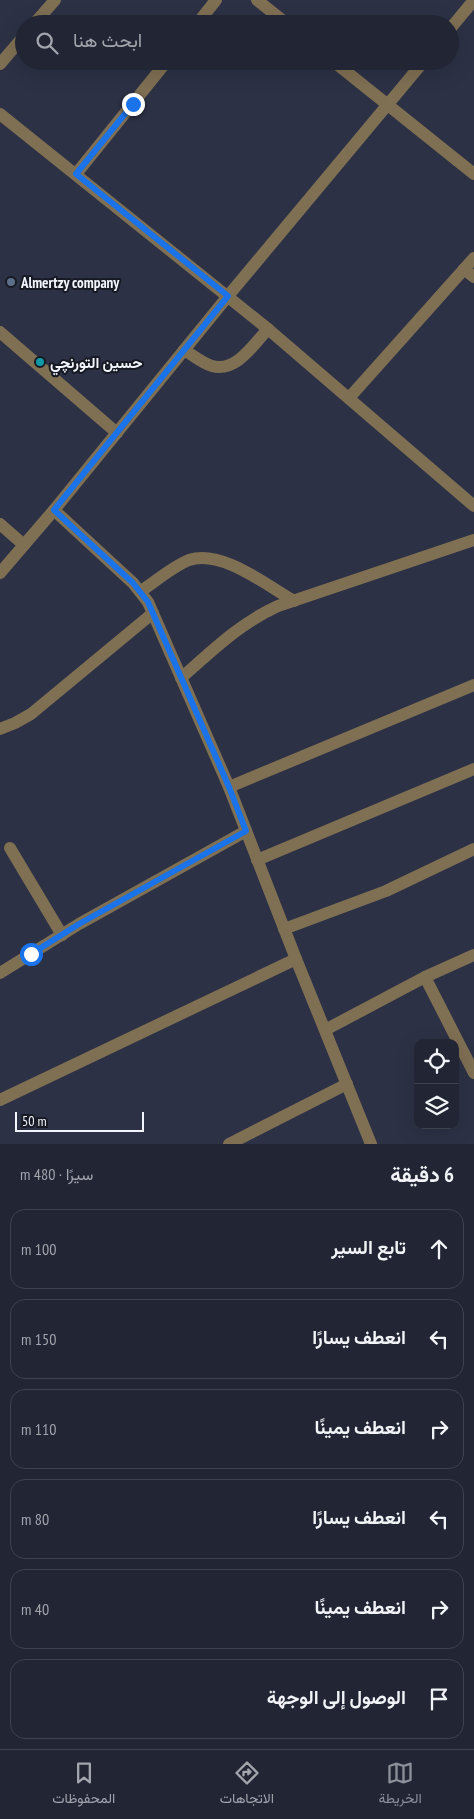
<!DOCTYPE html>
<html lang="ar">
<head>
<meta charset="utf-8">
<style>
  body { margin:0; font-family:"PT Sans Narrow",Vazirmatn,sans-serif; background:#292d3c; color:#f1f3f6; direction:rtl }
  .controls { position:absolute; right:15px; bottom:15px; display:grid; overflow:hidden; border-radius:10px; box-shadow:0 5px 20px #0002 }
  .controls button { width:45px; height:45px; display:grid; place-items:center; padding:0; border:0; border-bottom:1px solid #3e424f; background:#212534; color:#f1f3f6; font:25px sans-serif }
  .scale { position:absolute; left:15px; bottom:12px; width:129px; box-sizing:border-box; padding-left:5px; border:2px solid #f2f5fd; border-top:0; font-size:14px; line-height:18px; white-space:nowrap; color:#f2f5fd; -webkit-text-stroke:4px #171923; paint-order:stroke }
  .stop { position:absolute; width:15px; height:15px; margin:-11px; border:4px solid #1a73e8; border-radius:50%; background:#fff }
  .stop.end { background:#1a73e8; border-color:#fff; box-shadow:0 1px 5px #0008 }
  .list { margin:0; padding:0; list-style:none }
  h2 { display:flex; justify-content:space-between; align-items:center; height:65px; margin:0; padding:0 20px; font-size:21px }
  h2 small { font-size:16px; font-weight:400; color:#a2a5ac }
  .list li { display:grid; grid-template-columns:32px 1fr auto; gap:15px; align-items:center; box-sizing:border-box; height:80px; margin:0 10px 10px; padding:0 10px; border:1px solid #3e424f; border-radius:15px }
  .list b { display:block; font-size:19px; white-space:nowrap }
  .list em { font-size:16px; font-style:normal; color:#a2a5ac }
  .icon { flex:none; width:28px; height:28px; fill:none; stroke:currentColor; stroke-width:2; stroke-linecap:round; stroke-linejoin:round }
  .map { position:relative; flex:none; width:474px; height:1144px; overflow:hidden; direction:ltr }
  .search { position:absolute; background:#212534; box-shadow:0 5px 20px #0002; left:15px; right:15px; top:15px; height:55px; display:flex; align-items:center; gap:12px; box-sizing:border-box; padding:0 18px; border-radius:28px; color:#a2a5ac; font-size:19px }
  .sheet { height:605px; background:#212534 }
  nav { display:flex; justify-content:space-around; align-items:center; box-sizing:border-box; height:70px; border-top:1px solid #3e424f; background:#212534; font-size:14px; color:#a2a5ac }
  nav a { display:grid; justify-items:center; gap:2px }
  nav .on { color:#8c9099 }
  .map>svg:first-child { display:block }
  .lines { fill:none; stroke-linecap:round; stroke-linejoin:round }
  .minor { stroke:#7f6f53; stroke-width:12 }
  .route { stroke:#1a73e8; stroke-width:6 }
  .service-dot { fill:#5c6f8a; stroke:#171923; stroke-width:2 }
  .culture-dot { fill:#0f9aa8; stroke:#171923; stroke-width:2 }
  .labels { text-anchor:middle; dominant-baseline:central; stroke-width:4; stroke-linejoin:round; paint-order:stroke }
  .poi-label { font-size:15px; font-weight:bold; fill:#f2f5fd; stroke:#171923; text-anchor:start }
</style>
</head>
<body>
<div class="map">
<svg width="474" height="1144" viewBox="0 0 474 1144">
  <rect width="100%" height="100%" fill="#2c3145"/>
  <g class="lines">
    <g class="minor">
      <path d="M 257,0 L 287,24"/>
      <path d="M 34,24 L 55,0"/>
      <path d="M 197,24 L 216,0"/>
      <path d="M 450,29 L 474,0"/>
      <path d="M 333,61 L 474,174"/>
      <path d="M 0,64 L 24,36"/>
      <path d="M 0,114 L 268,329 L 474,506"/>
      <path d="M 76,174 L 167,61"/>
      <path d="M 464,269 L 474,277"/>
      <path d="M 0,332 L 117,433"/>
      <path d="M 184,350 C 193,355 202,363 212,366 C 236,373 254,344 268,329"/>
      <path d="M 349,398 L 474,258"/>
      <path d="M 54,510 L 133,583 L 148,602 L 229,787 L 296,959 L 371,1144"/>
      <path d="M 0,524 L 24,545"/>
      <path d="M 0,573 L 54,510 L 228,296 L 424,61"/>
      <path d="M 141,591 C 156,581 172,567 189,560 C 222,549 266,585 294,601"/>
      <path d="M 181,678 C 212,651 240,623 278,606 L 474,540"/>
      <path d="M 0,729 L 15,723 L 31,714 L 153,613"/>
      <path d="M 229,787 L 474,685"/>
      <path d="M 10,848 L 62,935"/>
      <path d="M 257,860 L 474,769"/>
      <path d="M 284,929 L 386,891 L 474,849"/>
      <path d="M 0,973 L 79,924 L 246,831"/>
      <path d="M 425,977 L 474,1073"/>
      <path d="M 325,1030 L 425,977 L 474,955"/>
      <path d="M 0,1100 L 296,959"/>
      <path d="M 229,1144 L 347,1084"/>
    </g>
  </g>
  <g class="lines">
    <path class="route" d="M 31,954 L 79,924 L 246,831 L 229,787 L 148,602 L 133,583 L 54,510 L 228,296 L 76,174 L 133,104"/>
  </g>
  <circle class="service-dot" cx="11" cy="282" r="5"/>
  <circle class="culture-dot" cx="40" cy="362" r="5"/>
  <g class="labels">
    <g class="poi-label">
      <text x="21" y="282">Almertzy company</text>
      <text x="50" y="362">حسين التورنچي</text>
    </g>
  </g>
</svg>
<div class="controls">
<button><svg class="icon" aria-label="locate" viewBox="0 0 24 24"><circle cx="12" cy="12" r="6"/><path d="M12 2v4M12 18v4M2 12h4M18 12h4"/></svg></button>
<button><svg class="icon" aria-label="layers" viewBox="0 0 24 24"><path d="M12 4l9 5-9 5-9-5zM3 14l9 5 9-5"/></svg></button>
</div>
<div class="scale">50 m</div>
<div class="stop" style="left:31px;top:954px"></div>
<div class="stop end" style="left:133px;top:104px"></div>
<div class="search"><svg class="icon" aria-label="search" viewBox="0 0 24 24"><circle cx="10" cy="10" r="6"/><path d="M15 15l6 6"/></svg>ابحث هنا</div>
</div>
<section class="sheet">
<h2>6 دقيقة<small>سيرًا · 480 m</small></h2>
<ul class="list">
<li><svg class="icon" aria-label="ahead" viewBox="0 0 24 24"><path d="M12 20V5M6 11l6-6 6 6"/></svg><div><b>تابع السير</b></div><em>100 m</em></li>
<li><svg class="icon" aria-label="left" viewBox="0 0 24 24"><path d="M17 20v-9H6M10 6l-5 5 5 5"/></svg><div><b>انعطف يسارًا</b></div><em>150 m</em></li>
<li><svg class="icon" aria-label="right" viewBox="0 0 24 24"><path d="M7 20v-9h11M14 6l5 5-5 5"/></svg><div><b>انعطف يمينًا</b></div><em>110 m</em></li>
<li><svg class="icon" aria-label="left" viewBox="0 0 24 24"><path d="M17 20v-9H6M10 6l-5 5 5 5"/></svg><div><b>انعطف يسارًا</b></div><em>80 m</em></li>
<li><svg class="icon" aria-label="right" viewBox="0 0 24 24"><path d="M7 20v-9h11M14 6l5 5-5 5"/></svg><div><b>انعطف يمينًا</b></div><em>40 m</em></li>
<li><svg class="icon" aria-label="arrive" viewBox="0 0 24 24"><path d="M6 21V4h12l-3 4 3 4H6"/></svg><div><b>الوصول إلى الوجهة</b></div></li>
</ul>
</section>
<nav>
<a class="on"><svg class="icon" aria-label="map" viewBox="0 0 24 24"><path d="M3 6l6-2 6 2 6-2v14l-6 2-6-2-6 2zM9 4v14M15 6v14"/></svg>الخريطة</a>
<a><svg class="icon" aria-label="directions" viewBox="0 0 24 24"><path d="M12 3l9 9-9 9-9-9zM9 14v-3h6M13 9l2 2-2 2"/></svg>الاتجاهات</a>
<a><svg class="icon" aria-label="saved" viewBox="0 0 24 24"><path d="M7 4h10v16l-5-4-5 4z"/></svg>المحفوظات</a>
</nav>
</body>
</html>
